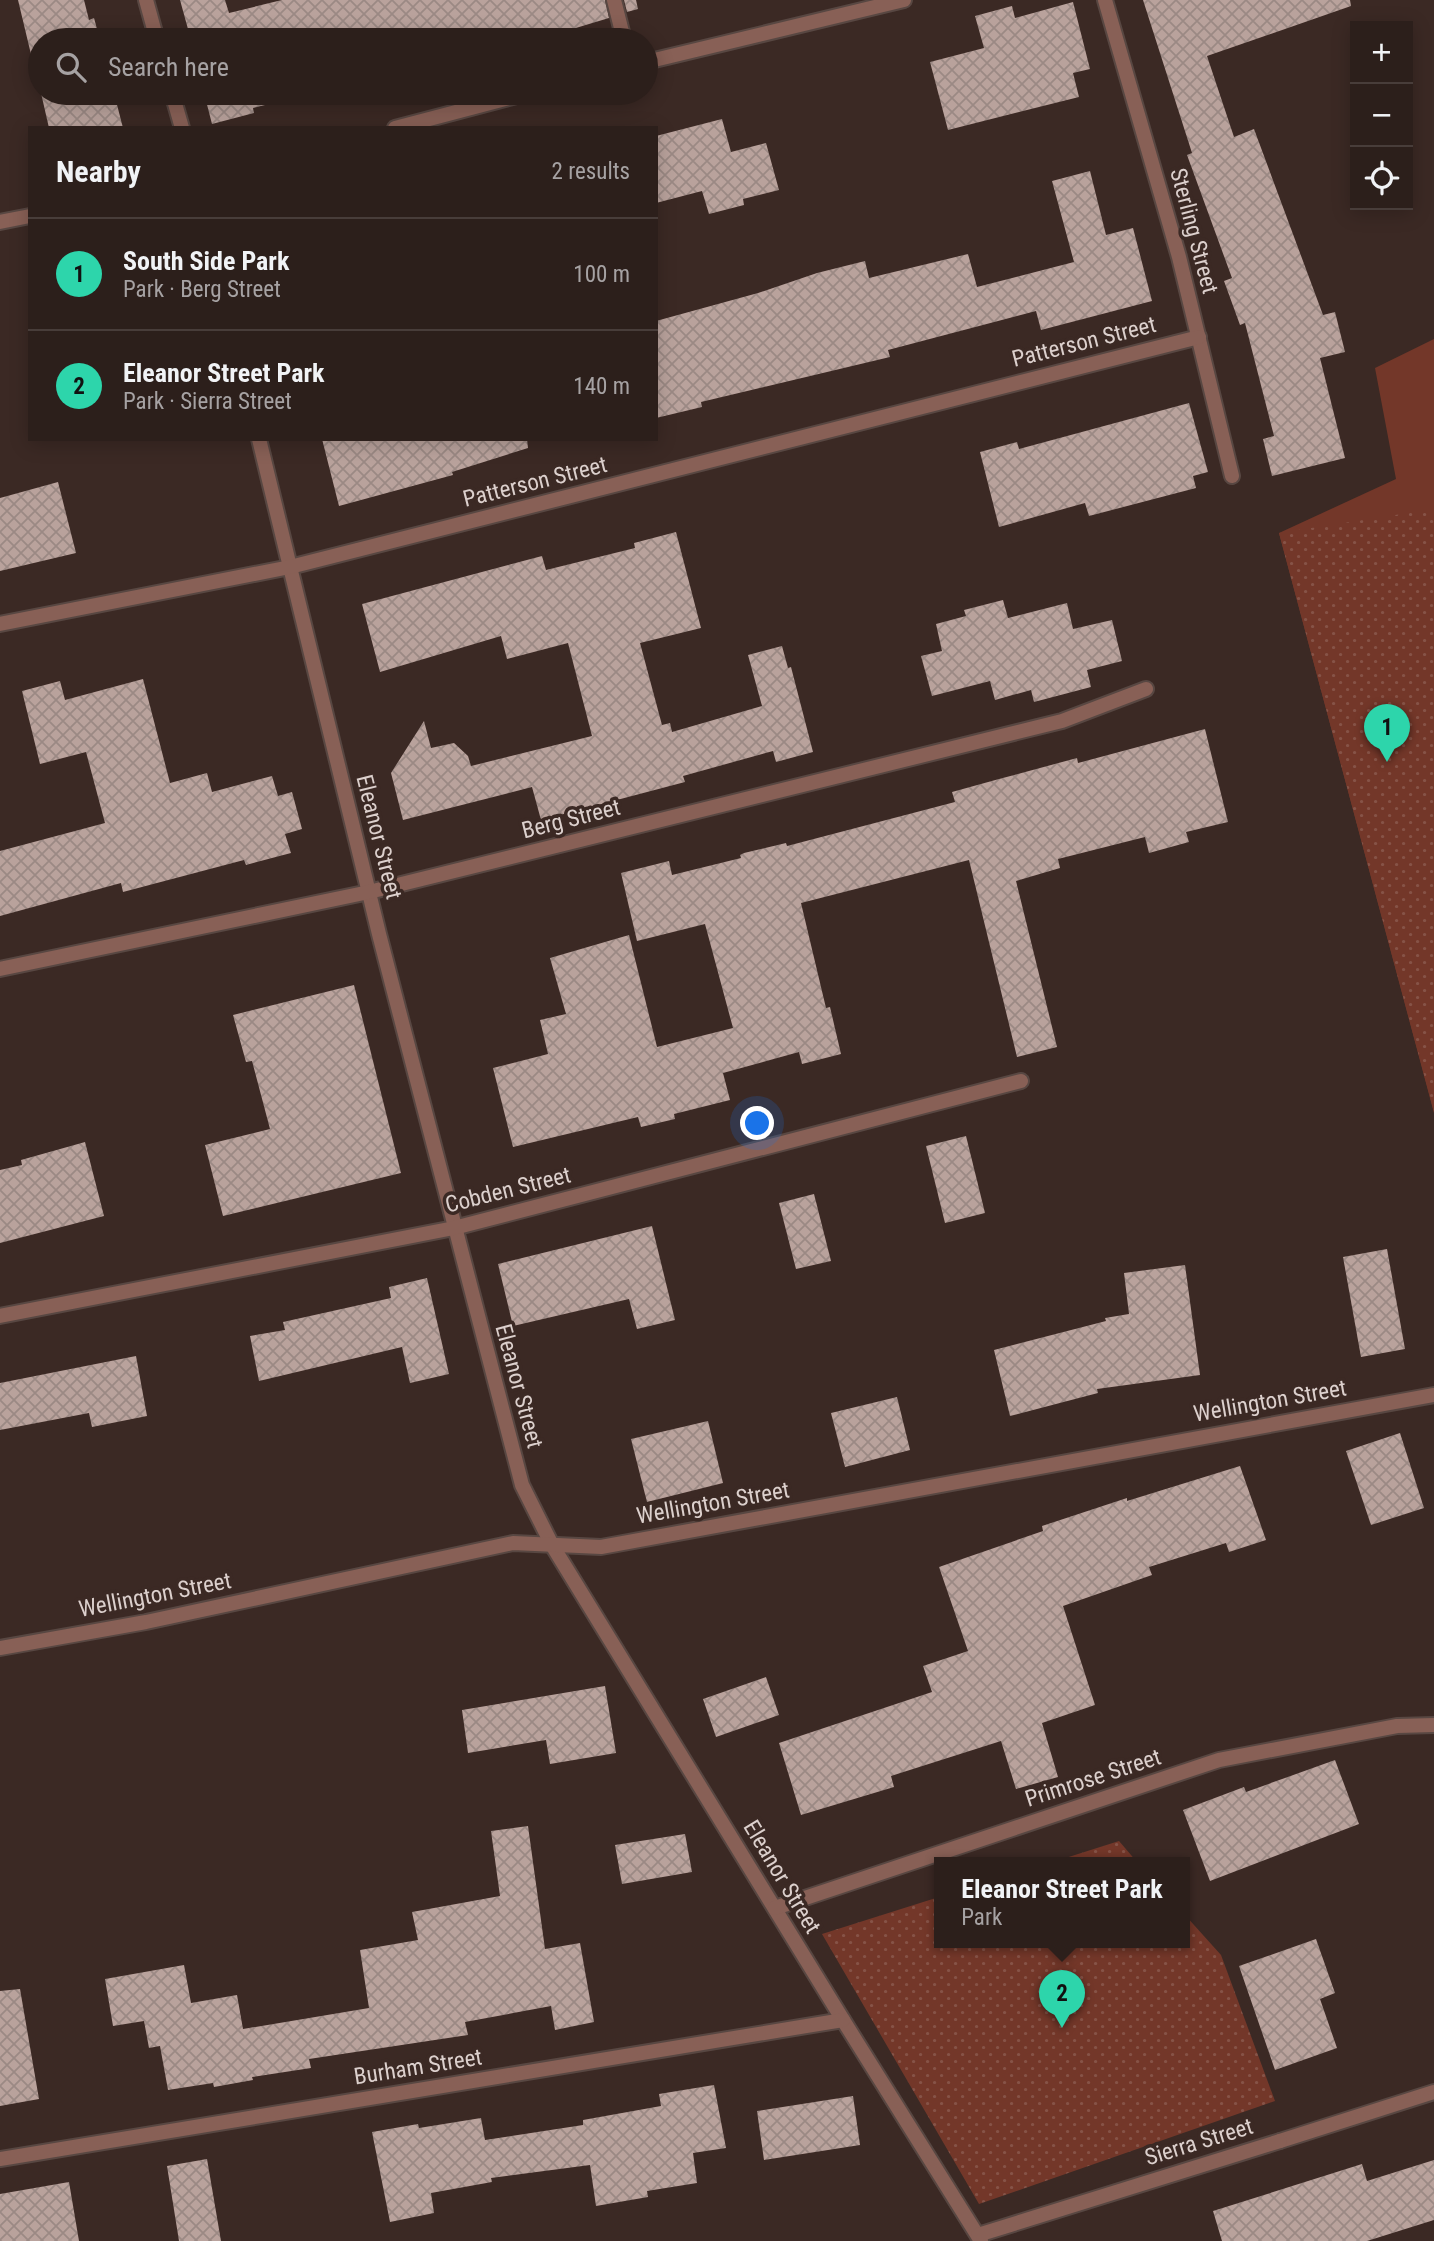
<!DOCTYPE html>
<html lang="en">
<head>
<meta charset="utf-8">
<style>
  body { margin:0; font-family:"Roboto Condensed",sans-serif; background:#342724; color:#f1f3f6 }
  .controls { position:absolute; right:21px; top:21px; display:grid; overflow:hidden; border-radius:0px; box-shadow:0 4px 18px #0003 }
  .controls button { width:63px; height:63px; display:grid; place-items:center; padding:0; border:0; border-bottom:2px solid #483d3a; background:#2c1f1b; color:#f1f3f6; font:35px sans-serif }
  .you { position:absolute; left:758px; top:1124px; width:24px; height:24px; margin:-18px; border:5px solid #fff; border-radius:50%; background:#1a73e8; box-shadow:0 0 0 10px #1a73e833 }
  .badge { display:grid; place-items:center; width:46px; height:46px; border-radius:50%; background:#2dd5ab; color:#111; font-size:23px; font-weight:700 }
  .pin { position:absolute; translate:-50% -58px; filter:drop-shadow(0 2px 4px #0008) }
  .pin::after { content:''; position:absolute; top:37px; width:24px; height:21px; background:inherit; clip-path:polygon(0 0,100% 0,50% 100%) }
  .popup { position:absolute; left:934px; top:1857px; width:256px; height:91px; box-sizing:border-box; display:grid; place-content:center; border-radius:0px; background:#2c1f1b; filter:drop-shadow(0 2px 5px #0005); font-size:23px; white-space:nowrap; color:#a6a2a3 }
  .popup b { font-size:26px; color:#f1f3f6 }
  .popup::after { content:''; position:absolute; left:50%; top:100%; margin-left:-14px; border:14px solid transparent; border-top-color:#2c1f1b }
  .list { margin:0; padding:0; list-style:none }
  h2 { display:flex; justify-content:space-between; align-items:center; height:91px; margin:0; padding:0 28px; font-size:30px }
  h2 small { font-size:23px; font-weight:400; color:#a6a2a3 }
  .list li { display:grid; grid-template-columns:46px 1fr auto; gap:21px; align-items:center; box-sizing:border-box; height:112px; padding:0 28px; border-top:2px solid #483d3a }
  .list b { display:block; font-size:26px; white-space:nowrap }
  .list p { margin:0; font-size:23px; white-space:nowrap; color:#a6a2a3 }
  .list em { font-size:23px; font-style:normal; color:#a6a2a3 }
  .icon { flex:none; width:38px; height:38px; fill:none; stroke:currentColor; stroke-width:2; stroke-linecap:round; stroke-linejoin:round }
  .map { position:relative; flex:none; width:1434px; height:2241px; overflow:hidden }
  .search { position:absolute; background:#2c1f1b; box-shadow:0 4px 18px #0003; left:28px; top:28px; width:630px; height:77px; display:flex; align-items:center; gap:18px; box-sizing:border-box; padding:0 24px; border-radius:38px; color:#a6a2a3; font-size:26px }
  .panel { position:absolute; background:#2c1f1b; box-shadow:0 4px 18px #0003; left:28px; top:126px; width:630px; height:315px; border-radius:0px }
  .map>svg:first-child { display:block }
  .green { fill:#733729 }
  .park { fill:url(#park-dots) }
  .building { fill:url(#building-cross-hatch) }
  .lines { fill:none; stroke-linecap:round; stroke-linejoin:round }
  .service-casing { stroke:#584742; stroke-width:18 }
  .minor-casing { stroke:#584742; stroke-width:18 }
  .service { stroke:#886056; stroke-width:14 }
  .minor { stroke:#886056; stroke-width:14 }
  .labels { text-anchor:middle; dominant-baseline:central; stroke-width:7; stroke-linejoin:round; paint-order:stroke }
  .street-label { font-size:23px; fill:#dcd0cd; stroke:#3b2924 }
</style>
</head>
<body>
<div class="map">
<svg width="1434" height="2241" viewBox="0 0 1434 2241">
  <defs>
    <pattern id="park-dots" width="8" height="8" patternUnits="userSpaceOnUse" patternTransform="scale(1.75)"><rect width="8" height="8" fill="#733729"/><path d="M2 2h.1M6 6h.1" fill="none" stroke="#865347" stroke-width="1.8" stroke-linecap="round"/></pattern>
    <pattern id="building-cross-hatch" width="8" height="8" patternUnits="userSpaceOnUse" patternTransform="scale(1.75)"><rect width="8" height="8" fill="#b9a29c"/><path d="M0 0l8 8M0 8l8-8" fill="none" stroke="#9b8984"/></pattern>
  </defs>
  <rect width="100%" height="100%" fill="#3b2924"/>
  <path class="green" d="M 1434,339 L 1434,1113 L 1279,533 L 1396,479 L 1375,368 Z"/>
  <g class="park">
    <path d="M 1434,509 L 1434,1112 L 1279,533 Z"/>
    <path d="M 1119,1841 L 1137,1862 L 1053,1862 Z"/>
    <path d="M 939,1897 L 940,1942 L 1184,1942 L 1185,1915 L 1221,1955 L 1275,2101 L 979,2204 L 822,1934 Z"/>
  </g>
  <g class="building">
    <path d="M 18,0 L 84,0 L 89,20 L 94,18 L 100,40 L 40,40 L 40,92 Z"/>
    <path d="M 180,0 L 225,0 L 229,13 L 282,0 L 605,0 L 609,18 L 536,40 L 191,40 Z"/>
    <path d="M 624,0 L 636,0 L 638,9 L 627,12 Z"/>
    <path d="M 1143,0 L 1350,0 L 1351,6 L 1207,56 L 1234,137 L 1254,129 L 1323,315 L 1335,312 L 1345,352 L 1320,358 L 1345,458 L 1272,476 L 1263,439 L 1274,436 L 1245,323 L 1240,325 L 1224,281 L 1232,278 L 1187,155 L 1192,153 Z"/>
    <path d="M 1073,2 L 1090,69 L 1073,73 L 1079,97 L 948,130 L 930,62 L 984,48 L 975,16 L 1012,6 L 1015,18 Z"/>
    <path d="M 41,93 L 114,93 L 123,128 L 49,128 Z"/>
    <path d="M 204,93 L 300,93 L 284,97 L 285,100 L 253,108 L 254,113 L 212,124 Z"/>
    <path d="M 722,119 L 731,152 L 766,143 L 779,190 L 743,199 L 744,205 L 709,214 L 702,191 L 656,203 L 656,136 Z"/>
    <path d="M 1090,171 L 1106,235 L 1133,228 L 1152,301 L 1041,330 L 1036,311 L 888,350 L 890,357 L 701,402 L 702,407 L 656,418 L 656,321 L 758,293 L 817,273 L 865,261 L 869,278 L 968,254 L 977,287 L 1074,262 L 1052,181 Z"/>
    <path d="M 1189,403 L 1208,472 L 1193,476 L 1196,488 L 1089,516 L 1085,503 L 999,527 L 980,452 L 1017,442 L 1019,449 Z"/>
    <path d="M 322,439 L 527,439 L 528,448 L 452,472 L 453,475 L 339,506 Z"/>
    <path d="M 58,482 L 76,553 L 0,571 L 0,498 Z"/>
    <path d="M 676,532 L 701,628 L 640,643 L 662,725 L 670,723 L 672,732 L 762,706 L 748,655 L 782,646 L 788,668 L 791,667 L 813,752 L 776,762 L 773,751 L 683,776 L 685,782 L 541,820 L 532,787 L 403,820 L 391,773 L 424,721 L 431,748 L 454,743 L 468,756 L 471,766 L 592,736 L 568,643 L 507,659 L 501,636 L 380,672 L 362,604 L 542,556 L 546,570 L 635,548 L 634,543 Z"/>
    <path d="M 1003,600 L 1008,618 L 1067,603 L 1073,629 L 1112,620 L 1122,661 L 1087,670 L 1091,687 L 1034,702 L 1031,690 L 995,700 L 990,681 L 932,696 L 921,656 L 942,651 L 936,624 L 966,616 L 964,610 Z"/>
    <path d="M 143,679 L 170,783 L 207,773 L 212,792 L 272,776 L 278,796 L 292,792 L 302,829 L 285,834 L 291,853 L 246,865 L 244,860 L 123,892 L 121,883 L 0,916 L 0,851 L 105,823 L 86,752 L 40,764 L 22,691 L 60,681 L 65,700 Z"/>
    <path d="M 1205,729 L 1228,822 L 1186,832 L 1189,842 L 1149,853 L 1145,837 L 1058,859 L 1060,868 L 1016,881 L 1057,1047 L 1017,1057 L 969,860 L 801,903 L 826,1008 L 830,1007 L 841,1054 L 802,1064 L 799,1052 L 723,1073 L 730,1100 L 674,1114 L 675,1119 L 641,1127 L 638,1117 L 513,1147 L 493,1068 L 548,1054 L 540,1020 L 566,1014 L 550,958 L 629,935 L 657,1047 L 733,1028 L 705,924 L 637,941 L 621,873 L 669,861 L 672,875 L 741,858 L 740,855 L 744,853 L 786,843 L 787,846 L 955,802 L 952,792 L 999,779 L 1077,758 L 1078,763 Z"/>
    <path d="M 354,985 L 401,1173 L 223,1216 L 205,1145 L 270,1129 L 252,1061 L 246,1062 L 233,1015 Z"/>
    <path d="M 966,1136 L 985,1213 L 945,1223 L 926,1146 Z"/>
    <path d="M 85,1142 L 104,1216 L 0,1243 L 0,1170 L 22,1165 L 21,1160 Z"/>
    <path d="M 814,1194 L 831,1261 L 796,1269 L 779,1203 Z"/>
    <path d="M 652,1226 L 675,1320 L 637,1329 L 629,1299 L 513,1326 L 498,1264 Z"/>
    <path d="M 1387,1249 L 1405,1349 L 1361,1357 L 1343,1257 Z"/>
    <path d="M 1185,1265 L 1200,1375 L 1097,1389 L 1098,1393 L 1010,1416 L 994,1350 L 1106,1321 L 1105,1318 L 1129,1314 L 1124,1273 Z"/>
    <path d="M 427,1278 L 449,1374 L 410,1383 L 402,1347 L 259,1381 L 250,1336 L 285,1330 L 283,1322 L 391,1298 L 389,1287 Z"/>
    <path d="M 136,1356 L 147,1416 L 92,1427 L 89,1413 L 0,1430 L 0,1383 Z"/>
    <path d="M 897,1397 L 910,1450 L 845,1467 L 831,1413 Z"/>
    <path d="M 708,1421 L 723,1483 L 647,1502 L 631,1439 Z"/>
    <path d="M 1400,1433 L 1424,1508 L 1371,1525 L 1346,1451 Z"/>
    <path d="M 1240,1466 L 1266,1540 L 1229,1552 L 1226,1543 L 1149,1567 L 1152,1575 L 1063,1606 L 1095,1705 L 1042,1723 L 1058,1777 L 1016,1789 L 1001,1741 L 891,1776 L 894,1787 L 801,1815 L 779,1743 L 932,1692 L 923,1666 L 968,1651 L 939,1567 L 1043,1531 L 1042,1526 L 1127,1498 L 1127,1501 Z"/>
    <path d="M 766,1677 L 779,1715 L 716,1737 L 703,1699 Z"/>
    <path d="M 605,1686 L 616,1753 L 550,1764 L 546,1740 L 468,1753 L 462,1710 Z"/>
    <path d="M 1335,1760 L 1359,1824 L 1210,1881 L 1183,1810 L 1244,1787 L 1246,1792 Z"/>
    <path d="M 528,1826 L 545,1949 L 580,1943 L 594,2022 L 555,2030 L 551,2006 L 465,2022 L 468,2035 L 309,2059 L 311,2068 L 252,2077 L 253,2080 L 214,2087 L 213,2083 L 168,2090 L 160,2046 L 149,2048 L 144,2021 L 113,2026 L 105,1979 L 184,1965 L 191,2003 L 237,1995 L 243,2029 L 369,2008 L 360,1950 L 418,1940 L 412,1912 L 500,1896 L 491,1831 Z"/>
    <path d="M 685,1834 L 692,1872 L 622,1884 L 615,1845 Z"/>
    <path d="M 1316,1939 L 1335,1993 L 1320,1999 L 1337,2048 L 1275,2070 L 1239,1966 Z"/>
    <path d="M 20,1989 L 39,2099 L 0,2106 L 0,1991 Z"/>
    <path d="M 714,2085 L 726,2148 L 693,2153 L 697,2183 L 647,2191 L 648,2197 L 596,2206 L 590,2165 L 491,2178 L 492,2182 L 431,2193 L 434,2213 L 390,2222 L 372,2132 L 418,2124 L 419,2128 L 481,2118 L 485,2140 L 583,2125 L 583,2120 L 661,2106 L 659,2094 Z"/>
    <path d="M 853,2096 L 860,2145 L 764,2160 L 757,2111 Z"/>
    <path d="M 207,2159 L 221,2241 L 179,2241 L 167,2166 Z"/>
    <path d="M 1434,2160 L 1434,2220 L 1367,2241 L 1222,2241 L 1213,2211 L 1362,2164 L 1367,2181 Z"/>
    <path d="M 69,2182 L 79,2241 L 0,2241 L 0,2194 Z"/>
  </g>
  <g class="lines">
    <g class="service-casing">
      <path id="service" d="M 1280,2141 L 1434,2092"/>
    </g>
    <g class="minor-casing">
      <g id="minor">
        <path d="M 146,0 L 157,40"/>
        <path d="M 614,0 L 624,40"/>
        <path d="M 1105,0 L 1179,257 L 1232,476"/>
        <path d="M 646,62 L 904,0"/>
        <path d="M 172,93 L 182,128"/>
        <path d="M 395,128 L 528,93"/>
        <path d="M 0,222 L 30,216"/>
        <path d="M 259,439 L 379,934 L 522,1485 L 552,1545 L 843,2020 L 981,2241"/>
        <path d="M 0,624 L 290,567 L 1199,337"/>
        <path d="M 0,969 L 369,892 L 1062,721 L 1146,689"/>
        <path d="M 0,1316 L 454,1228 L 1021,1081"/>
        <path d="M 0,1648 L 146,1622 L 513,1543 L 601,1547 L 1434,1395"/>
        <path d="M 775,1908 L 1219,1760 L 1397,1726 L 1434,1725"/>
        <path d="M 0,2159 L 843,2020"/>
        <path d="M 978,2235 L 1280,2141"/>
      </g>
    </g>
    <use href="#service" class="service"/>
    <use href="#minor" class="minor"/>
  </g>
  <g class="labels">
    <g class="street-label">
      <text transform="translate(1194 231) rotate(75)">Sterling Street</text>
      <text transform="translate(1084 342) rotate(-14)">Patterson Street</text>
      <text transform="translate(535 482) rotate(-14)">Patterson Street</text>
      <text transform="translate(571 819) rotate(-14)">Berg Street</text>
      <text transform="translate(379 837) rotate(76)">Eleanor Street</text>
      <text transform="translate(508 1190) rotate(-14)">Cobden Street</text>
      <text transform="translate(519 1386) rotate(75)">Eleanor Street</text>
      <text transform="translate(1270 1401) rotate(-10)">Wellington Street</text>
      <text transform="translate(713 1503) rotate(-10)">Wellington Street</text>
      <text transform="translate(155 1595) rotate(-11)">Wellington Street</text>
      <text transform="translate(1093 1778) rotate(-18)">Primrose Street</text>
      <text transform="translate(782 1877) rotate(59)">Eleanor Street</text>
      <text transform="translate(418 2067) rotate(-9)">Burham Street</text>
      <text transform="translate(1199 2142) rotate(-17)">Sierra Street</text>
    </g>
  </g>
</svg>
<div class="controls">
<button>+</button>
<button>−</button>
<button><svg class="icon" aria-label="locate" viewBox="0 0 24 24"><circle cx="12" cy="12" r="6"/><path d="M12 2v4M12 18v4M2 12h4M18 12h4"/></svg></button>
</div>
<div class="you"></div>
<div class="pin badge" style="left:1387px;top:762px">1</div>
<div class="pin badge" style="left:1062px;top:2028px">2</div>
<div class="popup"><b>Eleanor Street Park</b>Park</div>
<div class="search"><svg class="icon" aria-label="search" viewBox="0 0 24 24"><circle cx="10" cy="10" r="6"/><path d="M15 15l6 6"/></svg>Search here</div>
<section class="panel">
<h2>Nearby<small>2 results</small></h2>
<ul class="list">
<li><span class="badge">1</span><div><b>South Side Park</b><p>Park · Berg Street</p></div><em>100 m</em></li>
<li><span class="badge">2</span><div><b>Eleanor Street Park</b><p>Park · Sierra Street</p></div><em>140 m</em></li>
</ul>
</section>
</div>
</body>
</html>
